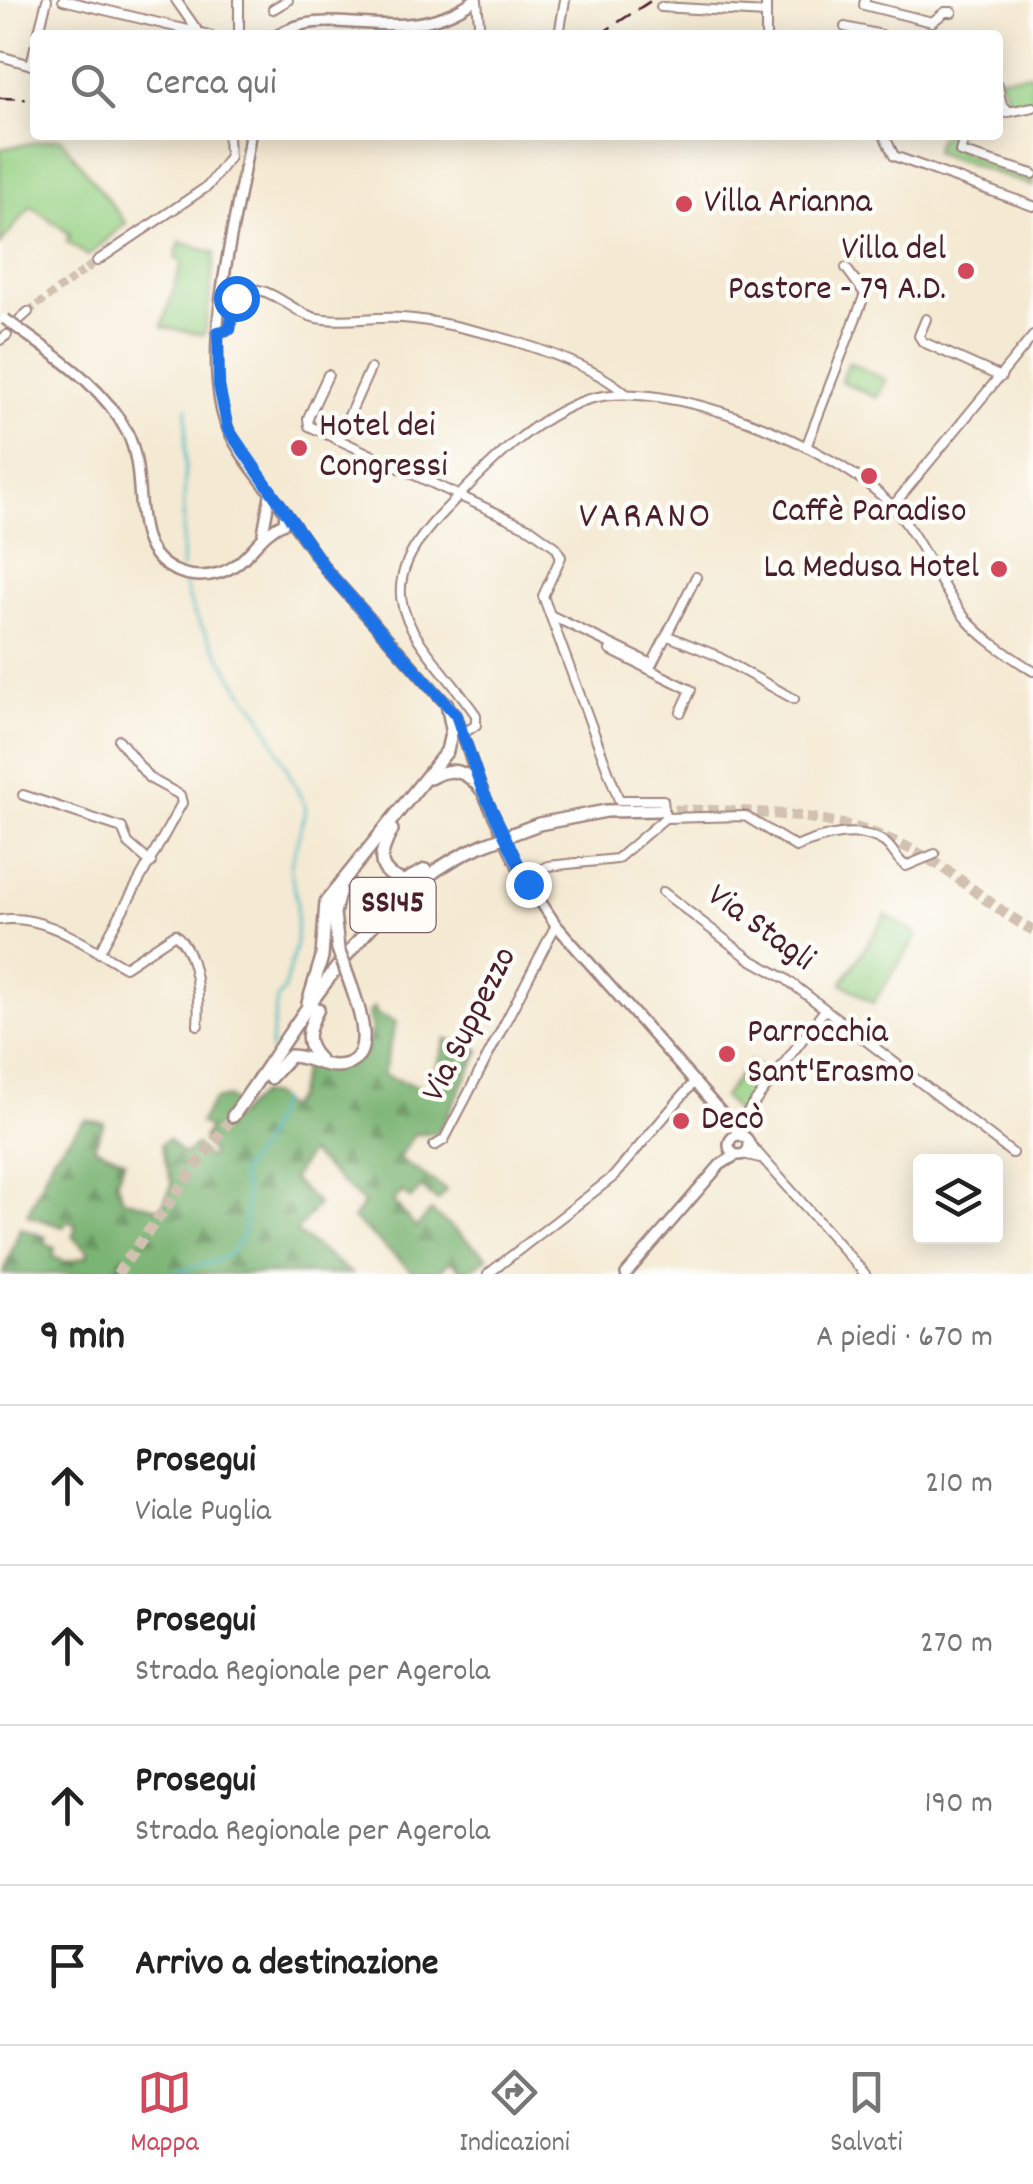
<!DOCTYPE html>
<html lang="it">
<head>
<meta charset="utf-8">
<style>
  body { margin:0; font-family:Dekko,sans-serif; background:#f2f2f2; color:#222 }
  .controls { position:absolute; right:30px; bottom:30px; display:grid; overflow:hidden; border-radius:10px; box-shadow:0 5px 25px #0003 }
  .controls button { width:90px; height:90px; display:grid; place-items:center; padding:0; border:0; border-bottom:2px solid #e0e0e0; background:#fff; color:#222; font:50px sans-serif }
  .stop { position:absolute; width:30px; height:30px; margin:-22px; border:8px solid #1a73e8; border-radius:50%; background:#fff }
  .stop.end { background:#1a73e8; border-color:#fff; box-shadow:0 2px 10px #0008 }
  .list { margin:0; padding:0; list-style:none }
  h2 { display:flex; justify-content:space-between; align-items:center; height:130px; margin:0; padding:0 40px; font-size:42px }
  h2 small { font-size:32px; font-weight:400; color:#767676 }
  .list li { display:grid; grid-template-columns:65px 1fr auto; gap:30px; align-items:center; box-sizing:border-box; height:160px; padding:0 40px; border-top:2px solid #e0e0e0 }
  .list b { display:block; font-size:38px; white-space:nowrap }
  .list p { margin:0; font-size:32px; white-space:nowrap; color:#767676 }
  .list em { font-size:32px; font-style:normal; color:#767676 }
  .icon { flex:none; width:55px; height:55px; fill:none; stroke:currentColor; stroke-width:2; stroke-linecap:round; stroke-linejoin:round }
  .map { position:relative; flex:none; width:1033px; height:1274px; overflow:hidden }
  .search { position:absolute; background:#fff; box-shadow:0 5px 25px #0003; left:30px; right:30px; top:30px; height:110px; display:flex; align-items:center; gap:25px; box-sizing:border-box; padding:0 35px; border-radius:10px; color:#767676; font-size:38px }
  .sheet { height:770px; background:#fff }
  nav { display:flex; justify-content:space-around; align-items:center; box-sizing:border-box; height:140px; border-top:2px solid #e0e0e0; background:#fff; font-size:28px; color:#767676 }
  nav a { display:grid; justify-items:center; gap:5px }
  nav .on { color:#d1495b }
  .map>svg:first-child { display:block }
  .green { fill:#98d286; stroke:#717858; stroke-width:2.5 }
  .forest { fill:url(#forest-firs); stroke:#626a4f; stroke-width:2.5 }
  .lines { fill:none; stroke-linecap:round; stroke-linejoin:round }
  .stream { stroke:#4ab8c2; stroke-width:2.5 }
  .minor-tunnel { stroke:#d2c1b1; stroke-width:8; stroke-dasharray:8 4; stroke-linecap:butt }
  .highway-tunnel { stroke:#d2c1b1; stroke-width:11; stroke-dasharray:11 5.5; stroke-linecap:butt }
  .minor-casing { stroke:#9f847e; stroke-width:12 }
  .major-casing { stroke:#9f847e; stroke-width:14 }
  .highway-casing { stroke:#9f847e; stroke-width:16 }
  .minor { stroke:#fff; stroke-width:8 }
  .major { stroke:#fff; stroke-width:9 }
  .highway { stroke:#fff; stroke-width:11 }
  .rail { stroke:#4a1f2b; stroke-width:2.5; stroke-dasharray:15 8; stroke-linecap:butt }
  .major-bridge-casing { stroke:#9f847e; stroke-width:14; stroke-linecap:butt }
  .highway-bridge-casing { stroke:#9f847e; stroke-width:16; stroke-linecap:butt }
  .major-bridge { stroke:#fff; stroke-width:9 }
  .highway-bridge { stroke:#fff; stroke-width:11 }
  .route { stroke:#1a73e8; stroke-width:12 }
  .poi-dot { fill:#d1495b; stroke:#fdfcf7; stroke-width:4 }
  .labels { text-anchor:middle; dominant-baseline:central; stroke-width:9; stroke-linejoin:round; paint-order:stroke }
  .shield { fill:#fdfcf7; stroke:#806168; stroke-width:2.5 }
  .shield-label { font-size:32px; font-weight:bold; fill:#4a1f2b }
  .poi-label { font-size:35px; fill:#4a1f2b; stroke:#fdfcf7; text-anchor:start }
  .street-label { font-size:35px; fill:#4a1f2b; stroke:#fdfcf7 }
  .neighbourhood-label { font-size:38px; letter-spacing:2.5px; fill:#4a1f2b; stroke:#fdfcf7 }
</style>
</head>
<body>
<div class="map">
<svg width="1033" height="1274" viewBox="0 0 1033 1274">
  <defs>
    <pattern id="forest-firs" width="22" height="20" patternUnits="userSpaceOnUse" patternTransform="scale(2.5)"><rect width="22" height="20" fill="#7ab473"/><path d="M5 1l3.5 6h-7zM16 11l3.5 6h-7z" fill="#66925f"/></pattern>
  </defs>
  <rect width="100%" height="100%" fill="#fdfcf7"/>
  <filter id="ink" filterUnits="userSpaceOnUse"><feTurbulence type="fractalNoise" baseFrequency=".01" numOctaves="2"/><feDisplacementMap in="SourceGraphic" scale="20" xChannelSelector="R" yChannelSelector="G"/><feConvolveMatrix kernelMatrix="1 2 1 2 8 2 1 2 1" color-interpolation-filters="sRGB"/></filter>
  <filter id="wash" filterUnits="userSpaceOnUse"><feTurbulence type="fractalNoise" baseFrequency=".0048" numOctaves="4" result="noise"/><feDisplacementMap in="SourceGraphic" scale="40" xChannelSelector="R" yChannelSelector="G"/><feGaussianBlur stdDeviation="2.25" result="paint"/><feColorMatrix in="noise" values="0 0 0 0 0 0 0 0 0 0 0 0 0 0 0 0 0 1.4 0 .05"/><feComposite in="paint" operator="in"/></filter>
  <g filter="url(#wash)">
    <rect width="100%" height="100%" fill="#f4e9d2"/>
    <g class="green">
      <path d="M 1033,74 L 1033,101 L 1009,100 L 999,77 Z"/>
      <path d="M 940,135 L 957,135 L 960,152 L 1033,173 L 1033,186 L 934,152 Z"/>
      <path d="M 53,139 L 61,139 L 126,223 L 88,256 L 67,242 L 70,234 L 31,206 L 0,244 L 0,149 Z"/>
      <path d="M 180,242 L 215,253 L 205,335 L 162,327 L 182,262 L 175,258 Z"/>
      <path d="M 849,362 L 886,380 L 877,398 L 841,381 Z"/>
      <path d="M 886,915 L 918,935 L 873,1003 L 842,983 Z"/>
      <path d="M 750,1061 L 770,1076 L 740,1116 L 723,1097 Z"/>
    </g>
    <path class="forest" d="M 374,1007 L 377,1014 L 396,1022 L 383,1075 L 429,1090 L 446,1039 L 480,1050 L 441,1128 L 434,1134 L 414,1134 L 399,1158 L 446,1190 L 438,1201 L 421,1188 L 411,1199 L 402,1192 L 393,1201 L 416,1228 L 431,1211 L 488,1257 L 465,1274 L 451,1261 L 436,1274 L 415,1274 L 353,1219 L 364,1203 L 309,1153 L 292,1179 L 318,1204 L 296,1232 L 352,1274 L 3,1274 L 20,1228 L 46,1237 L 45,1244 L 55,1248 L 53,1257 L 67,1262 L 87,1256 L 88,1250 L 73,1237 L 76,1225 L 67,1221 L 63,1227 L 27,1215 L 53,1156 L 85,1120 L 104,1123 L 94,1147 L 125,1160 L 116,1181 L 123,1199 L 161,1209 L 172,1185 L 161,1144 L 168,1139 L 184,1155 L 196,1145 L 208,1159 L 212,1155 L 203,1138 L 209,1128 L 199,1123 L 214,1100 L 228,1097 L 235,1103 L 226,1116 L 232,1120 L 260,1094 L 274,1096 L 286,1108 L 296,1098 L 305,1060 L 319,1066 L 363,1057 L 372,1029 L 368,1014 Z"/>
    <g class="lines">
      <g class="stream">
        <path d="M 182,568 L 187,407"/>
        <path d="M 182,576 L 194,614 L 241,690 L 260,713 L 306,808 L 290,868 L 297,901 L 296,944 L 284,990 L 277,999 L 270,1051"/>
        <path d="M 173,1274 C 188,1266 204,1266 218,1260 C 250,1248 251,1198 239,1175 L 261,1144 L 280,1100"/>
      </g>
    </g>
  </g>
  <g filter="url(#ink)">
    <g class="lines">
      <path class="minor-tunnel" d="M 28,312 L 97,261"/>
      <g class="highway-tunnel">
        <path d="M 658,810 C 753,811 847,809 932,861 C 967,882 996,911 1033,930"/>
        <path d="M 117,1274 L 233,1116"/>
      </g>
      <g class="minor-casing">
        <g id="minor">
          <path d="M 63,0 L 209,35"/>
          <path d="M 176,0 L 199,33"/>
          <path d="M 477,0 L 480,35"/>
          <path d="M 766,0 L 766,35"/>
          <path d="M 865,0 L 864,5 L 932,22 L 945,12 L 952,12"/>
          <path d="M 661,7 L 766,13"/>
          <path d="M 273,9 L 288,0"/>
          <path d="M 845,27 L 882,35"/>
          <path d="M 38,35 L 47,0"/>
          <path d="M 239,35 L 239,0"/>
          <path d="M 559,35 L 565,0"/>
          <path d="M 0,56 L 35,66"/>
          <path d="M 31,65 L 35,47"/>
          <path d="M 998,85 L 1002,106 L 1008,110"/>
          <path d="M 998,114 L 1033,107"/>
          <path d="M 228,135 L 229,158"/>
          <path d="M 884,135 L 894,156 L 1033,206"/>
          <path d="M 965,135 L 960,152 L 1033,174"/>
          <path d="M 97,261 L 208,186 L 229,158"/>
          <path d="M 926,319 L 919,336 L 923,342 L 1001,377"/>
          <path d="M 19,320 L 28,312"/>
          <path d="M 218,333 L 230,329 L 231,308 L 240,293 C 265,278 292,314 317,318 C 344,323 374,316 402,318 C 460,322 583,355 626,394"/>
          <path d="M 0,340 L 7,335"/>
          <path d="M 328,375 L 308,418 L 309,426 L 531,529 L 556,547 L 561,557 L 543,596 L 619,800 L 663,800 L 665,818"/>
          <path d="M 338,440 L 370,369"/>
          <path d="M 806,447 L 865,294 L 846,268"/>
          <path d="M 892,507 L 1033,336"/>
          <path d="M 550,615 L 652,664 L 696,577"/>
          <path d="M 668,636 L 713,654 L 794,699"/>
          <path d="M 610,650 L 691,690 L 681,712"/>
          <path d="M 464,733 L 476,725 L 476,715 C 419,634 357,601 444,511 C 484,470 530,419 586,400 C 665,374 837,447 892,506 C 922,539 938,586 967,620 C 984,640 1012,657 1033,671"/>
          <path d="M 23,795 L 122,828 L 128,843 L 151,863"/>
          <path d="M 525,878 L 548,866 L 617,859 L 665,818 L 745,816 L 796,847 C 821,836 859,825 884,842 C 894,849 896,860 906,866 L 935,854"/>
          <path d="M 663,892 L 750,959 L 786,979 L 1012,1153"/>
          <path d="M 0,920 C 45,913 88,947 125,967 L 175,934 C 197,952 200,999 198,1025"/>
          <path d="M 99,953 L 182,803 L 180,795 L 149,778 L 119,740"/>
          <path d="M 736,1127 L 824,1011"/>
          <path d="M 749,1143 L 865,1274"/>
          <path d="M 434,1146 L 444,1140 L 556,925"/>
          <path d="M 743,1154 L 760,1158"/>
          <path d="M 488,1274 L 613,1177 L 695,1081"/>
        </g>
      </g>
      <g class="major-casing">
        <g id="major">
          <path d="M 278,35 C 328,0 401,52 474,0"/>
          <path d="M 250,135 C 238,219 203,329 222,412 C 230,446 263,482 284,510"/>
          <path d="M 23,332 C 62,360 104,388 127,432 C 151,480 124,546 174,570 C 189,577 203,578 219,573 C 248,565 257,534 284,523 L 285,512"/>
          <path d="M 287,515 L 327,571 L 456,715 L 481,789 L 519,869 L 556,925 L 742,1136"/>
          <path d="M 263,533 L 270,495"/>
          <circle cx="739" cy="1145" r="10"/>
          <path d="M 626,1274 L 720,1165 L 736,1155"/>
        </g>
      </g>
      <g class="highway-casing">
        <g id="highway">
          <path d="M 430,778 C 451,766 466,770 481,789"/>
          <path d="M 539,824 L 606,811 L 658,810"/>
          <path d="M 392,830 C 380,852 373,872 404,881 L 425,870"/>
          <path d="M 338,949 L 334,913 L 340,889"/>
          <path d="M 308,1003 L 322,957 L 326,902 L 447,751 L 452,729 L 447,704"/>
          <path d="M 318,1009 C 308,1028 302,1043 319,1059"/>
          <path d="M 270,1078 L 290,1056 C 306,1056 320,1066 336,1066 C 379,1065 360,1011 352,988"/>
          <path d="M 233,1116 C 303,1019 369,891 485,844"/>
        </g>
      </g>
      <use href="#minor" class="minor"/>
      <use href="#major" class="major"/>
      <use href="#highway" class="highway"/>
      <g class="rail">
        <path d="M 599,35 L 652,0"/>
        <path d="M 0,98 L 26,99"/>
      </g>
      <g class="major-bridge-casing">
        <path id="major-bridge" d="M 5,319 L 23,332"/>
      </g>
      <g class="highway-bridge-casing">
        <g id="highway-bridge">
          <path d="M 485,844 L 539,824"/>
          <path d="M 338,949 L 352,988"/>
        </g>
      </g>
      <use href="#major-bridge" class="major-bridge"/>
      <use href="#highway-bridge" class="highway-bridge"/>
    </g>
  </g>
  <g class="lines" filter="url(#ink)">
    <path class="route" d="M 236,298 L 230,329 L 218,332 L 219,386 L 228,429 L 327,571 L 456,715 L 482,789 L 528,884"/>
  </g>
  <g class="poi-dot">
    <circle cx="684" cy="204" r="10"/>
    <circle cx="966" cy="271" r="10"/>
    <circle cx="299" cy="448" r="10"/>
    <circle cx="869" cy="476" r="10"/>
    <circle cx="999" cy="569" r="10"/>
    <circle cx="727" cy="1054" r="10"/>
    <circle cx="681" cy="1121" r="10"/>
  </g>
  <g class="labels">
    <rect class="shield" x="350.5" y="878" width="85" height="54" rx="8"/>
    <g class="shield-label">
      <text x="393" y="905">SS145</text>
    </g>
    <g class="poi-label">
      <text x="704" y="204">Villa Arianna</text>
      <text x="946" y="251" text-anchor="end">Villa del<tspan x="946" dy="40">Pastore - 79 A.D.</tspan></text>
      <text x="319" y="428">Hotel dei<tspan x="319" dy="40">Congressi</tspan></text>
      <text x="869" y="513" text-anchor="middle">Caffè Paradiso</text>
      <text x="979" y="569" text-anchor="end">La Medusa Hotel</text>
      <text x="747" y="1034">Parrocchia<tspan x="747" dy="40">Sant'Erasmo</tspan></text>
      <text x="701" y="1121">Decò</text>
    </g>
    <g class="street-label">
      <text transform="translate(760 929) rotate(36)">Via Stagli</text>
      <text transform="translate(471 1025) rotate(-63)">Via Suppezzo</text>
    </g>
    <g class="neighbourhood-label">
      <text x="646" y="518">VARANO</text>
    </g>
  </g>
</svg>
<div class="controls">
<button><svg class="icon" aria-label="layers" viewBox="0 0 24 24"><path d="M12 4l9 5-9 5-9-5zM3 14l9 5 9-5"/></svg></button>
</div>
<div class="stop" style="left:236px;top:298px"></div>
<div class="stop end" style="left:528px;top:884px"></div>
<div class="search"><svg class="icon" aria-label="search" viewBox="0 0 24 24"><circle cx="10" cy="10" r="6"/><path d="M15 15l6 6"/></svg>Cerca qui</div>
</div>
<section class="sheet">
<h2>9 min<small>A piedi · 670 m</small></h2>
<ul class="list">
<li><svg class="icon" aria-label="ahead" viewBox="0 0 24 24"><path d="M12 20V5M6 11l6-6 6 6"/></svg><div><b>Prosegui</b><p>Viale Puglia</p></div><em>210 m</em></li>
<li><svg class="icon" aria-label="ahead" viewBox="0 0 24 24"><path d="M12 20V5M6 11l6-6 6 6"/></svg><div><b>Prosegui</b><p>Strada Regionale per Agerola</p></div><em>270 m</em></li>
<li><svg class="icon" aria-label="ahead" viewBox="0 0 24 24"><path d="M12 20V5M6 11l6-6 6 6"/></svg><div><b>Prosegui</b><p>Strada Regionale per Agerola</p></div><em>190 m</em></li>
<li><svg class="icon" aria-label="arrive" viewBox="0 0 24 24"><path d="M6 21V4h12l-3 4 3 4H6"/></svg><div><b>Arrivo a destinazione</b></div></li>
</ul>
</section>
<nav>
<a class="on"><svg class="icon" aria-label="map" viewBox="0 0 24 24"><path d="M3 6l6-2 6 2 6-2v14l-6 2-6-2-6 2zM9 4v14M15 6v14"/></svg>Mappa</a>
<a><svg class="icon" aria-label="directions" viewBox="0 0 24 24"><path d="M12 3l9 9-9 9-9-9zM9 14v-3h6M13 9l2 2-2 2"/></svg>Indicazioni</a>
<a><svg class="icon" aria-label="saved" viewBox="0 0 24 24"><path d="M7 4h10v16l-5-4-5 4z"/></svg>Salvati</a>
</nav>
</body>
</html>
